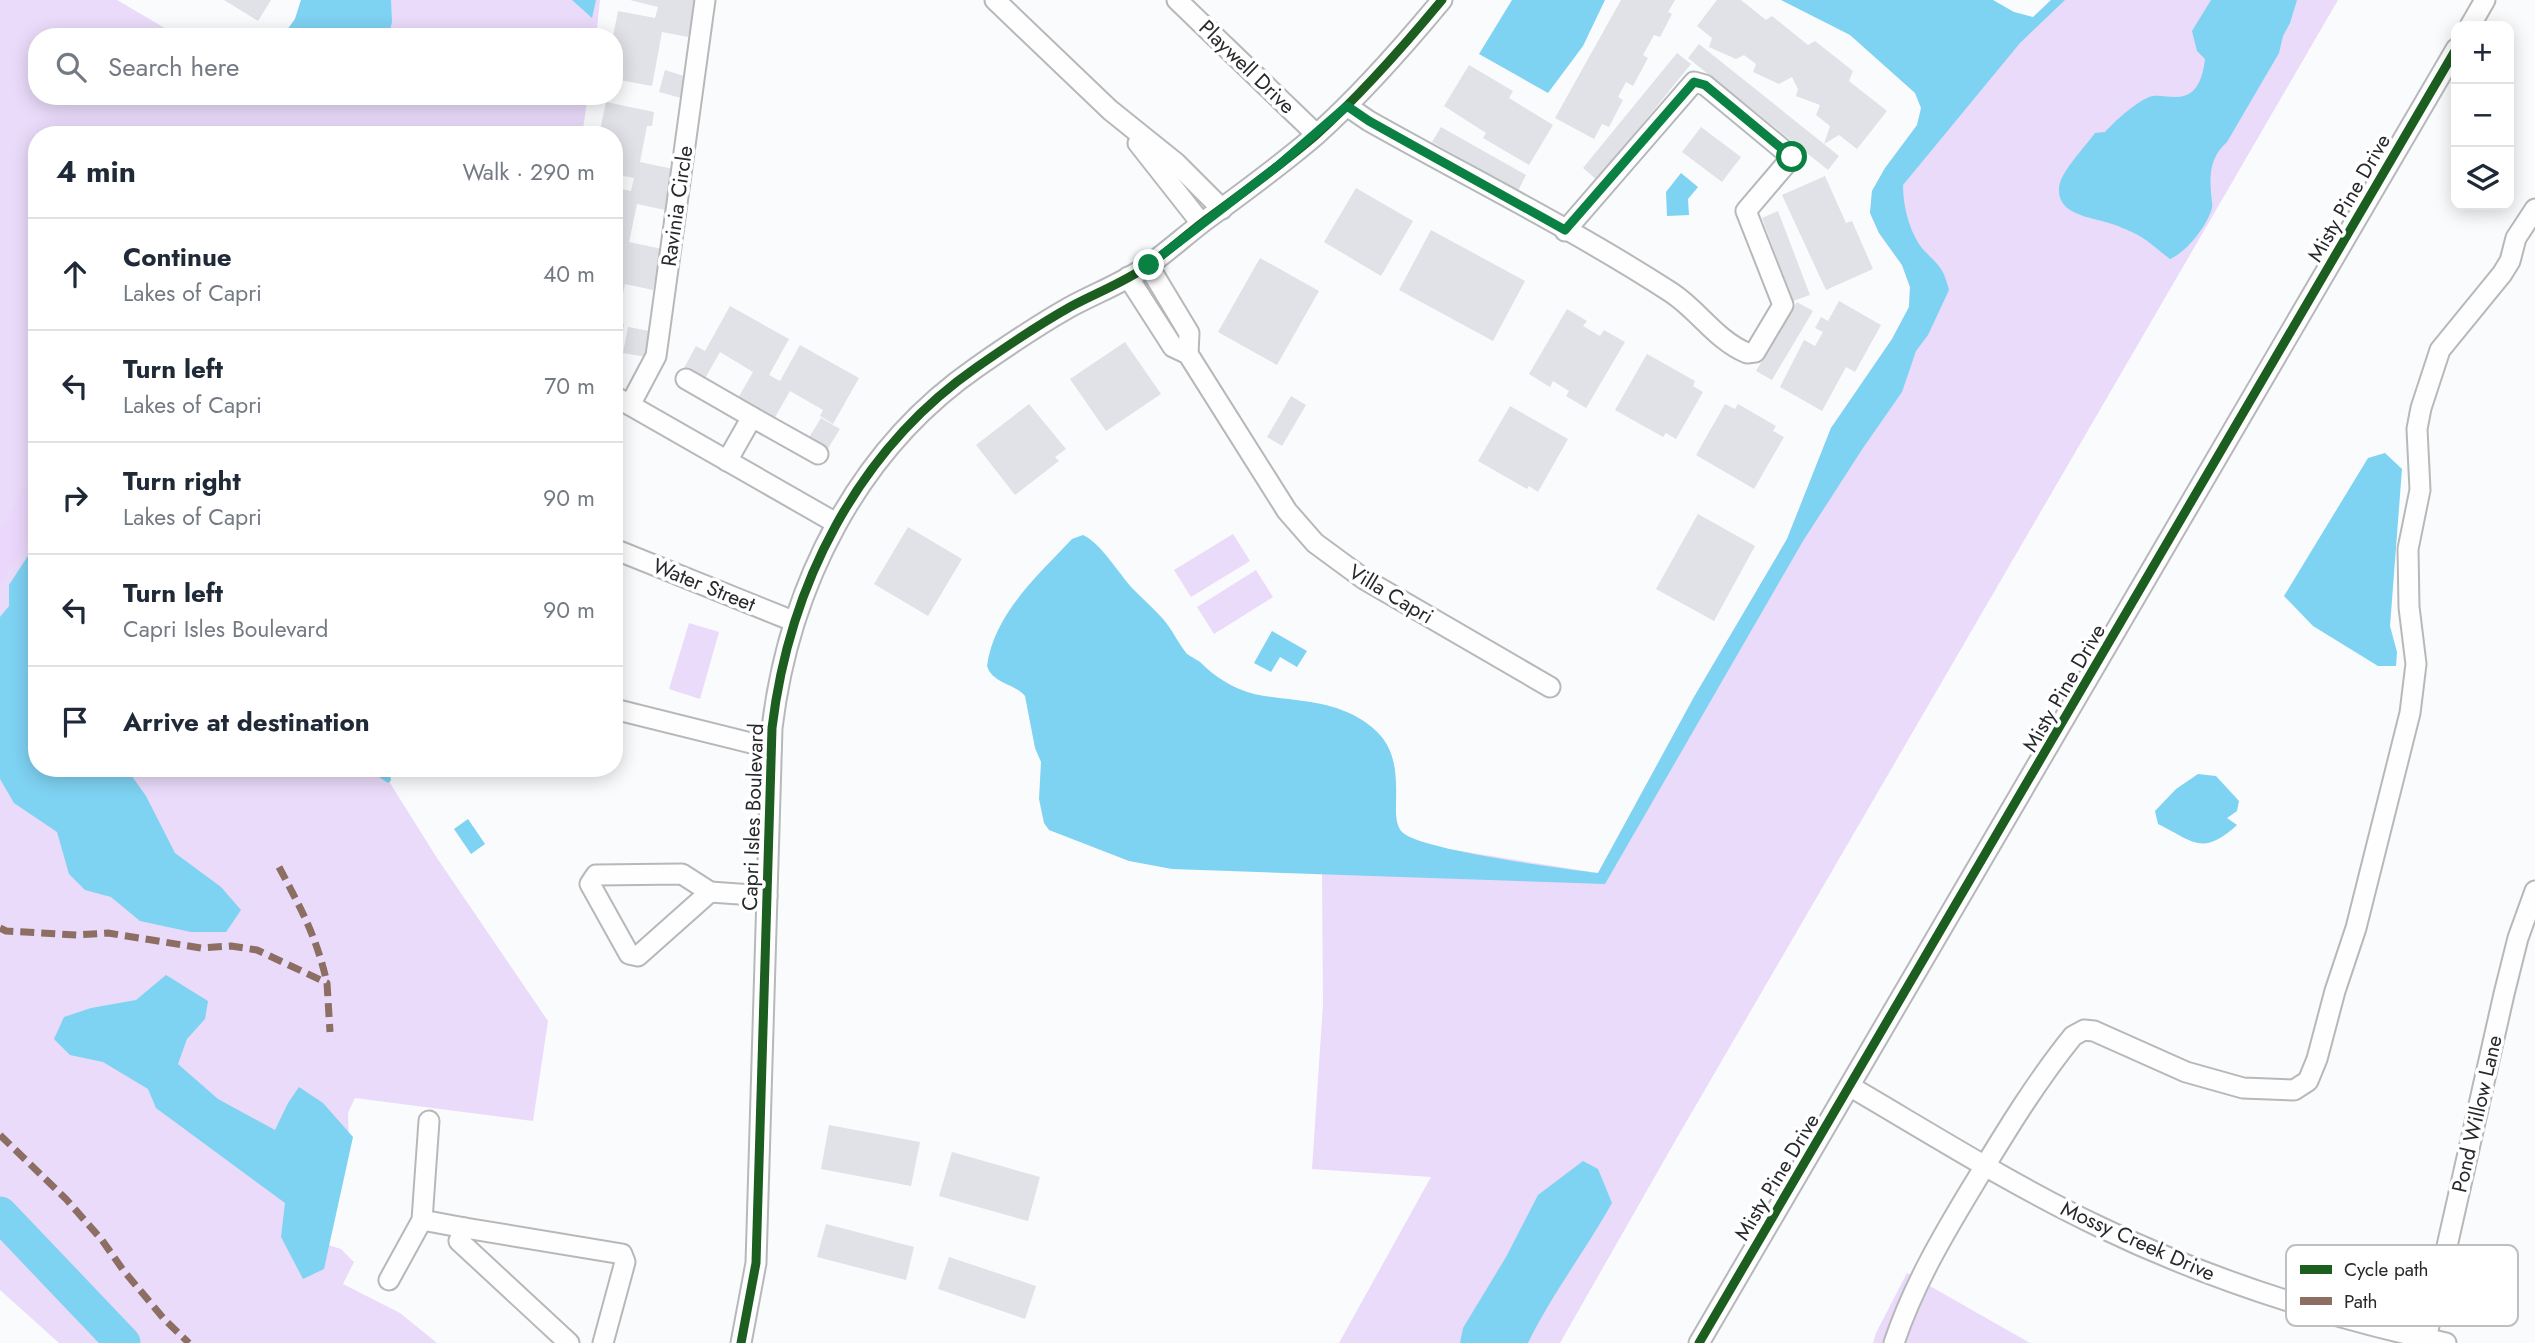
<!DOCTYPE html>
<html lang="en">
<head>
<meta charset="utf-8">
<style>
  body { margin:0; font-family:Jost,sans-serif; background:#f6f6f7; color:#1f2937 }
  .controls { position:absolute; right:21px; top:21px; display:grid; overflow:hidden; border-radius:14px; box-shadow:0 4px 18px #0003 }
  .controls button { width:63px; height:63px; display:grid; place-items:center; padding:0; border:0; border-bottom:2px solid #e0e1e3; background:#fff; color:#1f2937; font:35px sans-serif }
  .stop { position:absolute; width:21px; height:21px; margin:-16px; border:5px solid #0b8043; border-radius:50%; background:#fff }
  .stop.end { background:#0b8043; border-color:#fff; box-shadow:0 2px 7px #0008 }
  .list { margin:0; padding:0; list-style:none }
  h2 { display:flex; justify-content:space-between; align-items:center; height:91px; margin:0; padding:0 28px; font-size:30px }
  h2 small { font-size:23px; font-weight:400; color:#747a83 }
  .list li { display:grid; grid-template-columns:46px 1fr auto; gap:21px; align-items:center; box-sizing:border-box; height:112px; padding:0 28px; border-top:2px solid #e0e1e3 }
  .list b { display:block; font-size:26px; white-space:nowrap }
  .list p { margin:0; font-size:23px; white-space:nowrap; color:#747a83 }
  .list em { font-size:23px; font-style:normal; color:#747a83 }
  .icon { flex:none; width:38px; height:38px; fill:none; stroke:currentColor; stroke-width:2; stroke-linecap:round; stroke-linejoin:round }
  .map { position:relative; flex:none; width:2535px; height:1343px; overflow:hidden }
  .search { position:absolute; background:#fff; box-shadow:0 4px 18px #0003; left:28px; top:28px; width:595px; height:77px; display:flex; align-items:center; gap:18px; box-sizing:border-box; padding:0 24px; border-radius:28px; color:#747a83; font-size:26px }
  .panel { position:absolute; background:#fff; box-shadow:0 4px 18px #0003; left:28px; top:126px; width:595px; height:651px; border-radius:28px }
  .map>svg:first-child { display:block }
  .green { fill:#eadbfa }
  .forest { fill:#ebd7fc }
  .water { fill:#7ed2f2 }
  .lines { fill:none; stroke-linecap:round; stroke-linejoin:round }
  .river { stroke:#7ed2f2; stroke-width:35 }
  .building { fill:#e1e1e8 }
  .minor-casing { stroke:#b7b8ba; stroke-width:23 }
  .minor { stroke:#fefeff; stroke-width:19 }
  .quiet { stroke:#8d6e63; stroke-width:7; stroke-dasharray:14 7; stroke-linecap:butt }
  .cycleway-casing { stroke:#fff; stroke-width:13 }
  .cycleway { stroke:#1b5e20; stroke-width:9 }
  .route { stroke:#0b8043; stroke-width:9 }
  .labels { text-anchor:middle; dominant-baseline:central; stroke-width:7; stroke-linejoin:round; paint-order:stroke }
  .street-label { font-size:21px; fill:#28292c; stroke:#fff }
  .key { fill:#fff; stroke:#bebfc0; stroke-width:2 }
  .key-label { font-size:19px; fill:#28292c }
</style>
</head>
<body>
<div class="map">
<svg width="2535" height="1343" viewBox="0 0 2535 1343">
  <rect width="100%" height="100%" fill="#fafbfd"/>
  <g class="green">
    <path d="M 0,0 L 117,0 L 180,37 L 37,37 L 37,96 L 588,96 L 582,135 L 37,135 L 37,768 L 388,768 L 391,778 L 390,783 L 437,858 L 548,1021 L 533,1121 L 355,1098 L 348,1113 L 349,1141 L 325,1244 L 341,1249 L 354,1262 L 343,1284 L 400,1313 L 437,1343 L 59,1343 L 0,1290 Z"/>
    <path d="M 301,0 L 600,0 L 596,37 L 282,37 L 295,19 Z"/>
    <path d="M 2051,0 L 2338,0 L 1674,1143 L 1560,1343 L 1339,1343 L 1431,1177 L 1312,1169 L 1323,1004 L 1322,873 L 1435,847 L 1598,873 L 1694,697 L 1787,539 L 1831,428 L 1892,339 L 1909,307 L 1910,287 L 1902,265 L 1879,233 L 1870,213 L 1872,191 L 1885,168 Z"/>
    <path d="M 1233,534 L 1250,561 L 1191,597 L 1174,570 Z"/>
    <path d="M 1256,570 L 1273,597 L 1214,634 L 1197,607 Z"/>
    <path d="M 689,623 L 719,632 L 700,699 L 669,689 Z"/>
    <path d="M 1907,1273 L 2030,1343 L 1873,1343 L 1876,1333 Z"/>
  </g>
  <path class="forest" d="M 37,467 L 37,526 L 0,585 L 0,529 Z"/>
  <g class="water">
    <path d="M 301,0 L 391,0 L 392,22 L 388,37 L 282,37 L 295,19 Z"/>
    <path d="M 572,0 L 596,0 L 592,18 Z"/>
    <path d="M 1512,0 L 1605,0 L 1583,46 L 1548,93 L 1479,54 Z"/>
    <path d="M 1781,0 L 1993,0 L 2014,12 L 2033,17 L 2051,0 L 2065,0 L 2020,43 L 1903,185 C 1903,204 1908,227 1919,244 C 1925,253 1935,260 1941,269 C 1945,275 1947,283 1949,290 L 1928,335 L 1916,351 L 1902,392 L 1863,448 L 1803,541 L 1605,884 L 1172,869 L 1129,861 L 1049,830 L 1044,823 L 1039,799 L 1041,762 L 1035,748 L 1025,696 C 1014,683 993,684 987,666 C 994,614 1038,575 1072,539 L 1083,535 C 1101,543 1119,574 1133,589 C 1143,599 1154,609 1163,619 C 1172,629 1178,643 1187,654 C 1191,657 1196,659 1200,662 C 1215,677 1234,689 1254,694 C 1288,701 1326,699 1357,717 C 1394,738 1397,763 1396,802 C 1396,812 1395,824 1402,832 C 1419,850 1566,869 1598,873 L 1694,697 L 1787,539 L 1831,428 L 1892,339 L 1909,307 L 1910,287 L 1902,265 L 1879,233 L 1870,213 L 1872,191 L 1885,168 L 1917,125 L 1921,108 L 1915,93 L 1850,35 Z"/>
    <path d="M 2211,0 L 2297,0 L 2290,23 L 2283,36 L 2279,53 L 2227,142 C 2212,155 2209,172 2211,192 C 2211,197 2213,204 2212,208 C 2207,226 2187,252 2170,259 C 2159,251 2147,239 2134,233 C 2127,230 2117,225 2109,223 C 2091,217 2057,215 2059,188 C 2060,172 2086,146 2095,133 L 2105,132 C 2114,122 2140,98 2153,96 C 2160,95 2168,97 2175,97 C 2197,98 2203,77 2205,59 L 2197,51 L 2192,31 Z"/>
    <path d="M 1681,173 L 1698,187 L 1688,199 L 1689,215 L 1667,216 L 1666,192 Z"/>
    <path d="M 2385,453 L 2402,469 L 2390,626 L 2397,652 L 2396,666 L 2378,666 L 2313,626 L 2284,596 L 2368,458 Z"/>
    <path d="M 37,542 L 37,768 L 126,768 L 146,796 L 175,853 L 221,887 L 241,910 L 226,932 L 191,932 L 140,921 L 111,897 L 85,890 L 69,874 L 57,832 L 14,803 L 0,779 L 0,617 L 9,606 L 9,585 Z"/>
    <path d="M 1272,631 L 1307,651 L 1297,667 L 1280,657 L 1271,672 L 1254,663 Z"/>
    <path d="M 365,768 L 388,768 L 391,780 L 388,783 Z"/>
    <path d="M 2198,774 L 2216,776 L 2239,801 L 2237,811 L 2227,818 L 2237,825 C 2202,857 2193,841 2158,824 L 2155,811 L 2176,789 Z"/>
    <path d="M 468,819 L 485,844 L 471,854 L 454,829 Z"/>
    <path d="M 166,975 L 208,1001 L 205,1019 L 187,1039 L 178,1064 L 218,1099 L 275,1130 L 288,1103 L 299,1087 L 323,1103 L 353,1137 L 324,1269 L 303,1279 L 281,1237 L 285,1203 L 156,1108 L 148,1089 L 103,1062 L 70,1055 L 54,1039 L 64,1017 L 91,1008 L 136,1000 Z"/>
    <path d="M 1583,1161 L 1598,1169 L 1612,1203 C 1585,1251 1552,1294 1528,1343 L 1460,1343 L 1463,1328 L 1506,1257 L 1538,1195 Z"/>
  </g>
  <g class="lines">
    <path class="river" d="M 0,1214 L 123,1343"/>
  </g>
  <g class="building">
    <path d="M 224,0 L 271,0 L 258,21 Z"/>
    <path d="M 630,0 L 696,0 L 688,37 L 662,32 L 652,86 L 614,79 L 613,37 L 618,11 L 655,18 L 658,7 Z"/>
    <path d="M 1621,0 L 1675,0 L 1668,12 L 1672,14 L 1660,37 L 1654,35 L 1643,55 L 1648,58 L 1633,86 L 1626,82 L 1618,97 L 1623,100 L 1609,127 L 1602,124 L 1594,139 L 1555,118 Z"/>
    <path d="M 1717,0 L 1741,0 L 1766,20 L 1772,16 L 1808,45 L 1815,41 L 1853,71 L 1849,81 L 1887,111 L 1857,149 L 1839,135 L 1824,144 L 1830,126 L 1816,115 L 1820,105 L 1796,96 L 1798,89 L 1792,77 L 1779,84 L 1753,72 L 1756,64 L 1744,55 L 1736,59 L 1709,47 L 1712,38 L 1697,26 Z"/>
    <path d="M 1699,44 L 1839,156 L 1828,170 L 1688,58 Z"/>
    <path d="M 1677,53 L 1691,64 L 1597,180 L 1583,168 Z"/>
    <path d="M 1469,65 L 1513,91 L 1509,98 L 1553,125 L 1529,165 L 1483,138 L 1486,133 L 1444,106 Z"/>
    <path d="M 665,70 L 687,77 L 681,98 L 659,92 Z"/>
    <path d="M 606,102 L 654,112 L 652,126 L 647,126 L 640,162 L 673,169 L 665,210 L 637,204 L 629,242 L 662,249 L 653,290 L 625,284 L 617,322 L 624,324 L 621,341 L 614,340 L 614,271 L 621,272 L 623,259 L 614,257 L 614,188 L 631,191 L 634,178 L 614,174 L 614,135 L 599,135 Z"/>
    <path d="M 1441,127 L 1526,175 L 1518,191 L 1432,142 Z"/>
    <path d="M 1701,127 L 1741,157 L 1722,182 L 1682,152 Z"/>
    <path d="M 1825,176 L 1846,223 L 1852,221 L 1873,269 L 1826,290 L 1782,195 Z"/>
    <path d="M 1356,188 L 1413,221 L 1381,276 L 1324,242 Z"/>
    <path d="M 1778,211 L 1810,295 L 1793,301 L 1762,218 Z"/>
    <path d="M 1431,230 L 1525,281 L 1493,341 L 1399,290 Z"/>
    <path d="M 1260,258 L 1319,291 L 1277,365 L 1218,332 Z"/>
    <path d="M 1839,301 L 1881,325 L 1855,372 L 1846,367 L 1822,411 L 1780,387 L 1804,340 L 1815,346 L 1823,332 L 1815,328 L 1821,317 L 1828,321 Z"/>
    <path d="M 1797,302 L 1813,311 L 1772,380 L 1756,371 Z"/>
    <path d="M 730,306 L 789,339 L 769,375 L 780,381 L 800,345 L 859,378 L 833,424 L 820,416 L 823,410 L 790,391 L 774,419 L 738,398 L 753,372 L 720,352 L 704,380 L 684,368 L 696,346 L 705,351 Z"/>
    <path d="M 1567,309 L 1587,321 L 1583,326 L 1600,336 L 1604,330 L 1625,342 L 1586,408 L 1566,396 L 1569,391 L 1553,381 L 1550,387 L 1529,374 Z"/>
    <path d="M 628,327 L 650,331 L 646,357 L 623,353 Z"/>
    <path d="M 1125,342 L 1161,394 L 1106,431 L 1070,379 Z"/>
    <path d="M 1647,354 L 1695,381 L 1693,386 L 1703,392 L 1676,439 L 1666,433 L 1663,437 L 1615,410 Z"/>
    <path d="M 1291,396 L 1306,405 L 1282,446 L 1267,437 Z"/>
    <path d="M 1029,404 L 1066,449 L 1055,457 L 1059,461 L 1015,495 L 976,445 Z"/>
    <path d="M 1725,404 L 1735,409 L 1738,404 L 1776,426 L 1773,431 L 1784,437 L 1754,489 L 1696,455 Z"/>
    <path d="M 1510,406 L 1568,439 L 1538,492 L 1529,486 L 1527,489 L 1478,461 Z"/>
    <path d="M 821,418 L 840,429 L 827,450 L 808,439 Z"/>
    <path d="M 1698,514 L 1755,546 L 1714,621 L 1656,589 Z"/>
    <path d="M 908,527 L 962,559 L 928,616 L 874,584 Z"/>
    <path d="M 829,1125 L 920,1142 L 911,1186 L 821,1169 Z"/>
    <path d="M 952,1152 L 1040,1177 L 1028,1221 L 939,1196 Z"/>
    <path d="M 826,1224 L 914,1247 L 906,1280 L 817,1257 Z"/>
    <path d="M 949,1257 L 1036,1286 L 1025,1319 L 938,1289 Z"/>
  </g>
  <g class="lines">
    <g class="minor-casing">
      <g id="minor">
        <path d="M 995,0 L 1110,110 L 1176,163 L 1222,209"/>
        <path d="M 1177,0 L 1316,134"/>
        <path d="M 2470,26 L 2485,0"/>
        <path d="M 1347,106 L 1369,121 C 1470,178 1575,230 1672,293 C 1699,311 1716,340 1747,353 L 1755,352 L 1758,347 L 1783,305 L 1746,211 L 1792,157 L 1705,85 L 1694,82 L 1565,231"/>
        <path d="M 1138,143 L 1201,223"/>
        <path d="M 1148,265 L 1189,333 L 1188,354"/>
        <path d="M 1128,277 L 1173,347 L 1188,354 L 1287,511 L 1315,543 L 1364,579 L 1550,687"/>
        <path d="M 686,379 L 752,417 L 727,461"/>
        <path d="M 614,396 L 836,523"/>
        <path d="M 630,405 L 656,356 L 705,0"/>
        <path d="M 752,417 L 818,454"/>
        <path d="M 614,549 L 793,621"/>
        <path d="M 614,709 L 771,748"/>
        <path d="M 682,874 L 710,892 L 638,956 L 629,954 L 590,884 L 596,875 Z"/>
        <path d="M 710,892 L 767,896"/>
        <path d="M 1851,1087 C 1933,1135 2014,1186 2100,1227 C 2210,1280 2327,1317 2446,1343"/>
        <path d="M 422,1220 L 465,1228"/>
        <path d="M 389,1280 L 422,1220 L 429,1121"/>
        <path d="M 2426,1339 L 2504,994 L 2518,938 L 2535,891"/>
        <path d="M 569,1343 L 459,1241 L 465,1228 L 622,1254 L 625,1262 L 603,1343"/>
        <path d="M 741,1343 L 756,1263 L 772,728 C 789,586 857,450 977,367 C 1007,346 1038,325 1070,307 C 1096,293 1125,282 1149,265 C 1168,251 1185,236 1203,222 C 1241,194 1280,166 1316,135 C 1362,94 1403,47 1442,0"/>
        <path d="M 1699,1343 L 2456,49"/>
        <path d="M 1894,1343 C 1913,1286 1943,1235 1974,1184 C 2005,1133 2035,1083 2073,1036 L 2084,1030 L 2094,1031 L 2186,1072 L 2243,1088 L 2294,1090 L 2308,1081 L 2317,1059 L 2335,991 L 2356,928 L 2410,713 L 2416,664 L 2409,607 L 2408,549 L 2420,490 L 2417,429 L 2421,408 L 2440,350 L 2502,274 L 2510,261 L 2516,238 L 2535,209"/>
      </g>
    </g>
    <use href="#minor" class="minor"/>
    <g class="quiet">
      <path d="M 279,867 C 301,909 316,935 327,983"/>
      <path d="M 0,928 L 6,931 L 77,935 L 108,933 L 201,948 L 231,946 L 257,950 L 327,983 L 330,1032"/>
      <path d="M 0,1135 L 66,1199 L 102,1240 L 123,1270 L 165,1320 L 189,1343"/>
    </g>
    <g class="cycleway-casing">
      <g id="cycleway">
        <path d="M 741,1343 L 756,1263 L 772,728 C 789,586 857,450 977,367 C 1007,346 1038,325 1070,307 C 1096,293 1125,282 1149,265 C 1168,251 1185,236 1203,222 C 1241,194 1280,166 1316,135 C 1362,94 1403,47 1442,0"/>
        <path d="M 1699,1343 L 2456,49"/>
      </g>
    </g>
    <use href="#cycleway" class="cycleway"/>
  </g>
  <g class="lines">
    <path class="route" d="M 1149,265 L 1279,165 L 1347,106 L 1369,121 L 1565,230 L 1694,82 L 1705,85 L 1792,157"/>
  </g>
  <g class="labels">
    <g class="street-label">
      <text transform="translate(1247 67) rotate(44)">Playwell Drive</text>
      <text transform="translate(2349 198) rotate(-60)">Misty Pine Drive</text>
      <text transform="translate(677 206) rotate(-82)">Ravinia Circle</text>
      <text transform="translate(704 585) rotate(22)">Water Street</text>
      <text transform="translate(1391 594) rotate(31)">Villa Capri</text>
      <text transform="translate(2064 688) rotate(-60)">Misty Pine Drive</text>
      <text transform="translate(753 817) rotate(-88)">Capri Isles Boulevard</text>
      <text transform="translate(2477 1114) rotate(-77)">Pond Willow Lane</text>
      <text transform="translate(1777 1177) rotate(-59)">Misty Pine Drive</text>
      <text transform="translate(2138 1241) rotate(24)">Mossy Creek Drive</text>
    </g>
  </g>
  <rect x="2286" y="1245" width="232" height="81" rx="10" class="key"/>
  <rect x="2300" y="1265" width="32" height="9" fill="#1b5e20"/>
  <rect x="2300" y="1297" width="32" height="8" fill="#8d6e63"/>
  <g class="key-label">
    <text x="2344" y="1276">Cycle path</text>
    <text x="2344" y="1308">Path</text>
  </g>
</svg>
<div class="controls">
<button>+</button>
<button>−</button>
<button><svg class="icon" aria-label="layers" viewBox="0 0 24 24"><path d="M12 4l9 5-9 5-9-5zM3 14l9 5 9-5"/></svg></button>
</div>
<div class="stop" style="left:1792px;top:157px"></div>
<div class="stop end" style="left:1149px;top:265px"></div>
<div class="search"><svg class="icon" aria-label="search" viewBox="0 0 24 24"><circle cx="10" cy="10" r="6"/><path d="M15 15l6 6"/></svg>Search here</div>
<section class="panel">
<h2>4 min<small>Walk · 290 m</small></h2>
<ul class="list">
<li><svg class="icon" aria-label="ahead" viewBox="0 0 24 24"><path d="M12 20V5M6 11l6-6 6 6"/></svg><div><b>Continue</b><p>Lakes of Capri</p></div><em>40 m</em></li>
<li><svg class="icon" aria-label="left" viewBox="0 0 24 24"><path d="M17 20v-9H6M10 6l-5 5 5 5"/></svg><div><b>Turn left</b><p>Lakes of Capri</p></div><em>70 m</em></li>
<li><svg class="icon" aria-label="right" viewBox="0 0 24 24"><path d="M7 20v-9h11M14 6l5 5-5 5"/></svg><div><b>Turn right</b><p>Lakes of Capri</p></div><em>90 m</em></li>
<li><svg class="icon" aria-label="left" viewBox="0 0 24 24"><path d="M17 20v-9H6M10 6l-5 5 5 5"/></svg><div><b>Turn left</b><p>Capri Isles Boulevard</p></div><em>90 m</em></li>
<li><svg class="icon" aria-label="arrive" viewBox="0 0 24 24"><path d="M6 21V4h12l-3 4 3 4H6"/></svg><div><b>Arrive at destination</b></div></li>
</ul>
</section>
</div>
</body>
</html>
